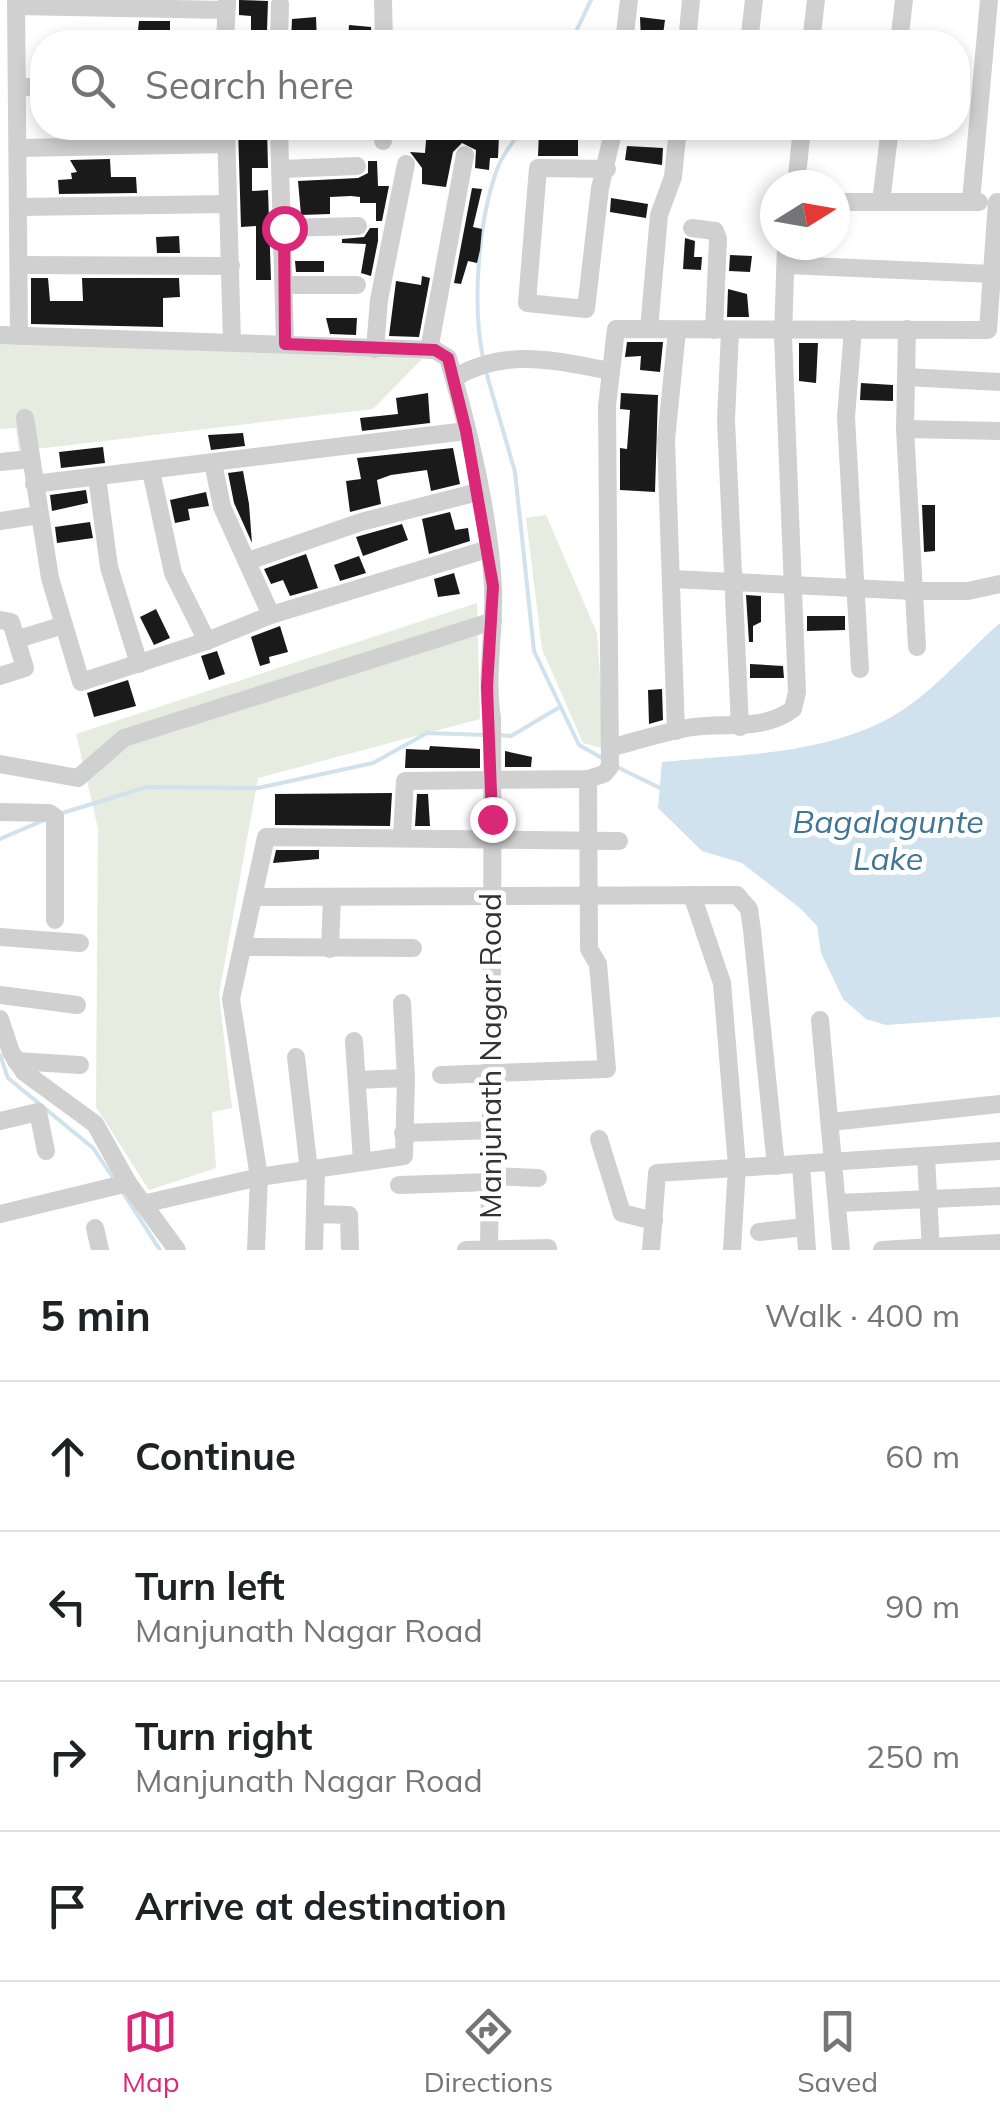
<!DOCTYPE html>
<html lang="en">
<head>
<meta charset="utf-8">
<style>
  body { margin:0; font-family:Mulish,sans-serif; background:#f6f6f6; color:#202124 }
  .compass { position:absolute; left:760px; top:170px; width:90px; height:90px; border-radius:50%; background:#fff; box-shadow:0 5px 15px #0003; rotate:79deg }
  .stop { position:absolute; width:30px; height:30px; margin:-22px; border:8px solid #db2777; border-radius:50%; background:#fff }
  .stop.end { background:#db2777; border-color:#fff; box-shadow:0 2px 10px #0008 }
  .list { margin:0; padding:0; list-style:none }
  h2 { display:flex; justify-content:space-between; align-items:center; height:130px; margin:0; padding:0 40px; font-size:42px }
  h2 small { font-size:32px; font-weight:400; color:#757577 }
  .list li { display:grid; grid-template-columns:65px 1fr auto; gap:30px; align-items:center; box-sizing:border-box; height:150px; padding:0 40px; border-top:2px solid #e0e0e0 }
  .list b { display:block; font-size:38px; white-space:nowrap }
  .list p { margin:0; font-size:32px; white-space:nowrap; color:#757577 }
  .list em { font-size:32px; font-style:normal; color:#757577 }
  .icon { flex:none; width:55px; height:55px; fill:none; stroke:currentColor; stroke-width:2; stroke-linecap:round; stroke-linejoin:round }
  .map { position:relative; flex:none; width:1000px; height:1250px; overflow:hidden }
  .search { position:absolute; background:#fff; box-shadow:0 5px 15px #0003; left:30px; right:30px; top:30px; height:110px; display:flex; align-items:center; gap:25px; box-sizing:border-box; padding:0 35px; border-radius:40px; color:#757577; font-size:38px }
  .sheet { height:730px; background:#fff }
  nav { display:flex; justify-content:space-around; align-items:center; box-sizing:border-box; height:140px; border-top:2px solid #e0e0e0; background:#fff; font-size:28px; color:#757577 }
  nav a { display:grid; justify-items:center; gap:5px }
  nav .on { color:#db2777 }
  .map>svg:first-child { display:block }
  .green { fill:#e6ecdf }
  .water { fill:#cfe2ee }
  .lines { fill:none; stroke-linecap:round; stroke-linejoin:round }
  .stream { stroke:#cfe2ee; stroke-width:4 }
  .building { fill:#1a1a1a }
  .minor { stroke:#d0d0d0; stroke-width:18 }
  .route { stroke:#db2777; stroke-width:12 }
  .labels { text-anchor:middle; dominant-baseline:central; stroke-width:10; stroke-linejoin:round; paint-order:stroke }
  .street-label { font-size:30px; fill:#333; stroke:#fff }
  .water-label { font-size:32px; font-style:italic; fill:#3f7597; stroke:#fff }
</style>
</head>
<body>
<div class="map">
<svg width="1000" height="1250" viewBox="0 0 1000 1250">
  <rect width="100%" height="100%" fill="#fff"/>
  <g class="green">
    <path d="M 0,343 L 422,359 L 373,409 L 19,451 L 16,428 L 0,429 Z"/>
    <path d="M 546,515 L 597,633 L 605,749 L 583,743 L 542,649 L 526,518 Z"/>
    <path d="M 477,603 L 480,719 L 258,778 L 219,994 L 232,1108 L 212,1112 L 216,1168 L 149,1190 L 96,1107 L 98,828 L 76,734 Z"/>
  </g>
  <path class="water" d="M 1000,623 L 1000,1017 L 886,1025 L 866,1019 L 843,999 L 821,953 L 817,926 L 801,909 L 742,863 L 702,851 L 658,808 L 662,762 C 735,755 814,755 882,722 C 927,700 962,656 1000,623 Z"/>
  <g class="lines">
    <g class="stream">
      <path d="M 571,42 L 591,0"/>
      <path d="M 483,358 C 472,304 478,219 498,167 C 503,153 515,140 523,128"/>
      <path d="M 486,372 L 515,472 L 534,651 L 579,745 L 602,758"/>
      <path d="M 500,735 L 511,736 L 560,707"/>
      <path d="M 615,766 L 660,788"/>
      <path d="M 59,814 L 147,787 L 258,788 L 373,763 L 427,733 L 485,735"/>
      <path d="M 0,839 L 42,821"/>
      <path d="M 0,1055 L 8,1078 L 93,1148 L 114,1179"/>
      <path d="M 122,1191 L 160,1250"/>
    </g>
  </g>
  <g class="building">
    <path d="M 239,0 L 268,1 L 267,31 L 251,31 L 251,16 L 239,15 Z"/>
    <path d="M 316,17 L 317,42 L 291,42 L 292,19 Z"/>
    <path d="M 640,17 L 665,20 L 662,42 L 641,42 Z"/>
    <path d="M 139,21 L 170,21 L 170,32 L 138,30 Z"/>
    <path d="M 349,25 L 371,27 L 372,42 L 348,42 Z"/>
    <path d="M 238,128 L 267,128 L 268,168 L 252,168 L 252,191 L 268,190 L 271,280 L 256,280 L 256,226 L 241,227 Z"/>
    <path d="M 315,128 L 329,128 L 329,139 L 295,138 L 296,129 Z"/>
    <path d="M 427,128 L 499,135 L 498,158 L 490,158 L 489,170 L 475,168 L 476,150 L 462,143 L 453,152 L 446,187 L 422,184 L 422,168 L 410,152 L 425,153 Z"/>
    <path d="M 539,132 L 578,132 L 578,156 L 538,156 Z"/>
    <path d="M 627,146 L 663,148 L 662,165 L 625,160 Z"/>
    <path d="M 110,159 L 111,177 L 136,177 L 137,193 L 59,194 L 58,180 L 72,179 L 71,173 L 77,172 L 70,160 Z"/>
    <path d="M 368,161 L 377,161 L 378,186 L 389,186 L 382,221 L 376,221 L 376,203 L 360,203 L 360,197 L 351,196 L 330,197 L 330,214 L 301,215 L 298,181 L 358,178 L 368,173 Z"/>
    <path d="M 472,188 L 482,189 L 473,227 L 482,229 L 480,250 L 477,263 L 468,261 L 461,284 L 454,283 Z"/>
    <path d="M 611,198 L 648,204 L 646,218 L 610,212 Z"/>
    <path d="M 370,228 L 378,228 L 378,241 L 371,276 L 361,273 L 366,244 L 342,243 L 342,239 L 364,237 Z"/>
    <path d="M 179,236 L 180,253 L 157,253 L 156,237 Z"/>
    <path d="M 685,238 L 695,241 L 694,257 L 702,257 L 701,270 L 683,269 Z"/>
    <path d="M 730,255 L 752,256 L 750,272 L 729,271 Z"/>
    <path d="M 295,261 L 324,261 L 324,272 L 296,272 Z"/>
    <path d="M 422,276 L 430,278 L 419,337 L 389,336 L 396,281 L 421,285 Z"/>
    <path d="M 31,278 L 48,278 L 50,301 L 83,301 L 82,278 L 179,278 L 180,297 L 163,298 L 163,327 L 31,324 Z"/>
    <path d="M 728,289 L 747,294 L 749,317 L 727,317 Z"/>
    <path d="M 326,318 L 357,318 L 356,335 L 330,334 Z"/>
    <path d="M 627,342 L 663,342 L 660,372 L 640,370 L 641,356 L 625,357 Z"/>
    <path d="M 799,343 L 818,343 L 816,383 L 799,381 Z"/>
    <path d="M 861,383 L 893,385 L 893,401 L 860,400 Z"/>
    <path d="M 428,393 L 430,423 L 362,431 L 360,418 L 398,414 L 396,398 Z"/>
    <path d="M 621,393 L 658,395 L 655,492 L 620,490 L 620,448 L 627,449 L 630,410 L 620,409 Z"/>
    <path d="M 243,433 L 245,446 L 211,450 L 208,435 Z"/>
    <path d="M 103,447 L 105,463 L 61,468 L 59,452 Z"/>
    <path d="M 453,448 L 460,484 L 431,491 L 427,470 L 391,475 L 377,480 L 381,504 L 350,512 L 346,481 L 361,479 L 357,458 Z"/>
    <path d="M 243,471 L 249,504 L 252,543 L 234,503 L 228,473 Z"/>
    <path d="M 86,490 L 88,503 L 52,511 L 50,495 Z"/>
    <path d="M 206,492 L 209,506 L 188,509 L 190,520 L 175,523 L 170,500 Z"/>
    <path d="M 922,505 L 935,505 L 935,551 L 924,552 Z"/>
    <path d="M 450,512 L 455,530 L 468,528 L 470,541 L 429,554 L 422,519 Z"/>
    <path d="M 90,522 L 93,538 L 57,543 L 55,527 Z"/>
    <path d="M 402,524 L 408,540 L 363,556 L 356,537 Z"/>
    <path d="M 306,554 L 318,588 L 290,596 L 283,580 L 271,584 L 264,569 Z"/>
    <path d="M 359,556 L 366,573 L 340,581 L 334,565 Z"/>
    <path d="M 454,573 L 460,594 L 438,597 L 434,579 Z"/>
    <path d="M 746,595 L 761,596 L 761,622 L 753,626 L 753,642 L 749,642 Z"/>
    <path d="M 156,609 L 170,638 L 154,645 L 140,617 Z"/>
    <path d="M 807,616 L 845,616 L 845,630 L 807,631 Z"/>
    <path d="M 280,626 L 288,652 L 269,657 L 270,663 L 260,666 L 251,637 Z"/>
    <path d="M 217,651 L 225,674 L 209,680 L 201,656 Z"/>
    <path d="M 750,664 L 783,666 L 784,678 L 750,678 Z"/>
    <path d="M 128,680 L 136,706 L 94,717 L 87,693 Z"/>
    <path d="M 662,689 L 663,720 L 649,724 L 648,690 Z"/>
    <path d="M 430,746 L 480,749 L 480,768 L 405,768 L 406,749 L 429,750 Z"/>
    <path d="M 505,751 L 532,757 L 531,767 L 505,767 Z"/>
    <path d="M 392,793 L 390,826 L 275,825 L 275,794 Z"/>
    <path d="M 417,794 L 428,794 L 430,826 L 415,826 Z"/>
    <path d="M 276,850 L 319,850 L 319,859 L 273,863 Z"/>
  </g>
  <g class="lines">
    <g class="minor">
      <path d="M 16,0 L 19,336"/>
      <path d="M 383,0 L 384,42"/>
      <path d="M 16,6 L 226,10"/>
      <path d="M 225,42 L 227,0"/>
      <path d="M 279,42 L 280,4"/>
      <path d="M 624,42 L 629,0"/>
      <path d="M 687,42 L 691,0"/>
      <path d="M 749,42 L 754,0"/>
      <path d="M 811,42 L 816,0"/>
      <path d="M 899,42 L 904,0"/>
      <path d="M 17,87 L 42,87"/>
      <path d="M 226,128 L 232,343"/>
      <path d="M 279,128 L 285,344"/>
      <path d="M 383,128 L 383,141"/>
      <path d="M 18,148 L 226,144"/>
      <path d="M 282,169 L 357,166"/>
      <path d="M 607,169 L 538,168 L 527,303 L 586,309 L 600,188 L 614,128"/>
      <path d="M 796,185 L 802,128"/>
      <path d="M 971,201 L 989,0"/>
      <path d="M 835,202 L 979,202"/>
      <path d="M 881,202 L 890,128"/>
      <path d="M 19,207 L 228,204"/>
      <path d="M 284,228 L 358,226"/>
      <path d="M 692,228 L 715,231 L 718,239 L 714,330"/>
      <path d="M 19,265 L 231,266"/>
      <path d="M 786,265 L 992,274"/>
      <path d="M 286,285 L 357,285"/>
      <path d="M 649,329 L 659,215 L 673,177 L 678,128"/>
      <path d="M 853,329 L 846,417 L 860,669"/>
      <path d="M 907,329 L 905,429 L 917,647"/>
      <path d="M 730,331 L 726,420 L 740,727"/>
      <path d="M 0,335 L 435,350 L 448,358 C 469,430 489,512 493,587 C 495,631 485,674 492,718 C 493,895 492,1073 489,1250"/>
      <path d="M 375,349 L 379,300 L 406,164"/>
      <path d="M 429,350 L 465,155"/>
      <path d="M 906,377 L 1000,382"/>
      <path d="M 454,378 C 506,347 556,361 611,371"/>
      <path d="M 25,418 L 50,578 L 81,682 L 207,641 L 271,615 L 488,549"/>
      <path d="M 905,429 L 1000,431"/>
      <path d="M 0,462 L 30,459"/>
      <path d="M 213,463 L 222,507 L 271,615"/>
      <path d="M 151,471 L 173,573 L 207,641"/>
      <path d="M 97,477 L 109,567 L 139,664"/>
      <path d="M 34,484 L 466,431"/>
      <path d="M 0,521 L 39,515"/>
      <path d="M 248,561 L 361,522 L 478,492"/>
      <path d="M 673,579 L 913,591 L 968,591 L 1000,584"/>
      <path d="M 0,620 L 11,622 L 25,668 L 0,676"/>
      <path d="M 18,639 L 64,625"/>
      <path d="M 676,731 L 666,440 L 677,331"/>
      <path d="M 610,748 C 636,741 661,733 687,728 C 724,721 760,733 793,709 L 797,692 L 783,336 L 786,245"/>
      <path d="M 0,764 L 78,778 L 124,738 L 493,621"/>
      <path d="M 0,812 L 49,813 L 55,817 L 55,920"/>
      <path d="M 402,836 L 405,781 L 588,779 L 604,774 L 610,767 L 607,406 L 616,329 L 988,330 L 997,202"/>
      <path d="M 692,895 L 722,983 L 737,1166 L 732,1250"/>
      <path d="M 255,897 L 737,895 L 749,909 L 752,930 L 776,1166"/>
      <path d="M 0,937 L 80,943"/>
      <path d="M 244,947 L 413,948"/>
      <path d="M 330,949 L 332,897"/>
      <path d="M 0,995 L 77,1005"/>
      <path d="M 0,1019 L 11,1052 L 24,1072 L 95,1124 L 128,1183 L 177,1250"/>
      <path d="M 820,1020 L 841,1250"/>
      <path d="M 354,1041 L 362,1161"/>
      <path d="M 296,1057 L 309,1171"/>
      <path d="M 16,1061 L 80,1065"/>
      <path d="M 441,1075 L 607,1069 L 598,964 L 589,949 L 588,779"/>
      <path d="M 357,1080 L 406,1078"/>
      <path d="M 0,1121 L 38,1112 L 46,1151"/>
      <path d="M 831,1122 L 1000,1104"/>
      <path d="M 403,1133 L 494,1130"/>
      <path d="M 599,1139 L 622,1213 L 654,1221"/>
      <path d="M 926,1157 L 931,1250"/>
      <path d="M 801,1164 L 807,1250"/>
      <path d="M 492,1176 L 538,1178"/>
      <path d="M 399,1185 L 492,1182"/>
      <path d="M 838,1203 L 1000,1196"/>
      <path d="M 143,1204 L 259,1177 L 404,1156 L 406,1078 L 402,1003"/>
      <path d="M 0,1214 L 128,1183"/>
      <path d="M 315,1214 L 349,1215 L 350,1250"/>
      <path d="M 95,1228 L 100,1250"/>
      <path d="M 759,1232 L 805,1227"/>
      <path d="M 256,1250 L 259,1177 L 231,999 L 266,837 L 619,841"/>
      <path d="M 314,1250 L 316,1170"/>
      <path d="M 466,1250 L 548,1248"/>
      <path d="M 651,1250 L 657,1173 L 1000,1151"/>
      <path d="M 882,1250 L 1000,1243"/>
    </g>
  </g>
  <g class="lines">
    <path class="route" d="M 284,228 L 285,344 L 435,350 L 448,358 L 466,431 L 493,586 L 487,687 L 492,819"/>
  </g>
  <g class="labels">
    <g class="street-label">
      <text transform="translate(490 1056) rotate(-90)">Manjunath Nagar Road</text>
    </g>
    <g class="water-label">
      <text x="888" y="821">Bagalagunte<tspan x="888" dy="37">Lake</tspan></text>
    </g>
  </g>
</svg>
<svg class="compass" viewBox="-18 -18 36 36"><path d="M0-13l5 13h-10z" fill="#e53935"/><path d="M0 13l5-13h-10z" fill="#757577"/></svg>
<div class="stop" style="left:284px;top:228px"></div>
<div class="stop end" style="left:492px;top:819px"></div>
<div class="search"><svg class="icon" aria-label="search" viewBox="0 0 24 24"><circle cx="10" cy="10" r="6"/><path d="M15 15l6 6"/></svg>Search here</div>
</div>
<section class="sheet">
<h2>5 min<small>Walk · 400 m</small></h2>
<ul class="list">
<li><svg class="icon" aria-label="ahead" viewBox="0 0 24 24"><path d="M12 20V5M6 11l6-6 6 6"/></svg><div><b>Continue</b></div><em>60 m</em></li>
<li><svg class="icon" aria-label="left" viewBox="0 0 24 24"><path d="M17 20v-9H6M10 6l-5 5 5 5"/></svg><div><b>Turn left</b><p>Manjunath Nagar Road</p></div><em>90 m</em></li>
<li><svg class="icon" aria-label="right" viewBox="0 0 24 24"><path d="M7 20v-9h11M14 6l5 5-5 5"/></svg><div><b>Turn right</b><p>Manjunath Nagar Road</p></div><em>250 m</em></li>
<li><svg class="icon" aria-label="arrive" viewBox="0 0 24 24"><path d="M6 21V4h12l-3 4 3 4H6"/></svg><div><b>Arrive at destination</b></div></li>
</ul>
</section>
<nav>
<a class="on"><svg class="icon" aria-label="map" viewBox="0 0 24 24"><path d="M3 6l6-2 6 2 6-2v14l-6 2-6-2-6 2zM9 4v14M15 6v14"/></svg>Map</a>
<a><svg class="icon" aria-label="directions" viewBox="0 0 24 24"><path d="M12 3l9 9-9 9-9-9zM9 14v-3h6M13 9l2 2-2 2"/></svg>Directions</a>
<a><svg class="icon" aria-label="saved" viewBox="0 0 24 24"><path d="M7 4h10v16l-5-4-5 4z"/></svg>Saved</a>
</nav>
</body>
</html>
